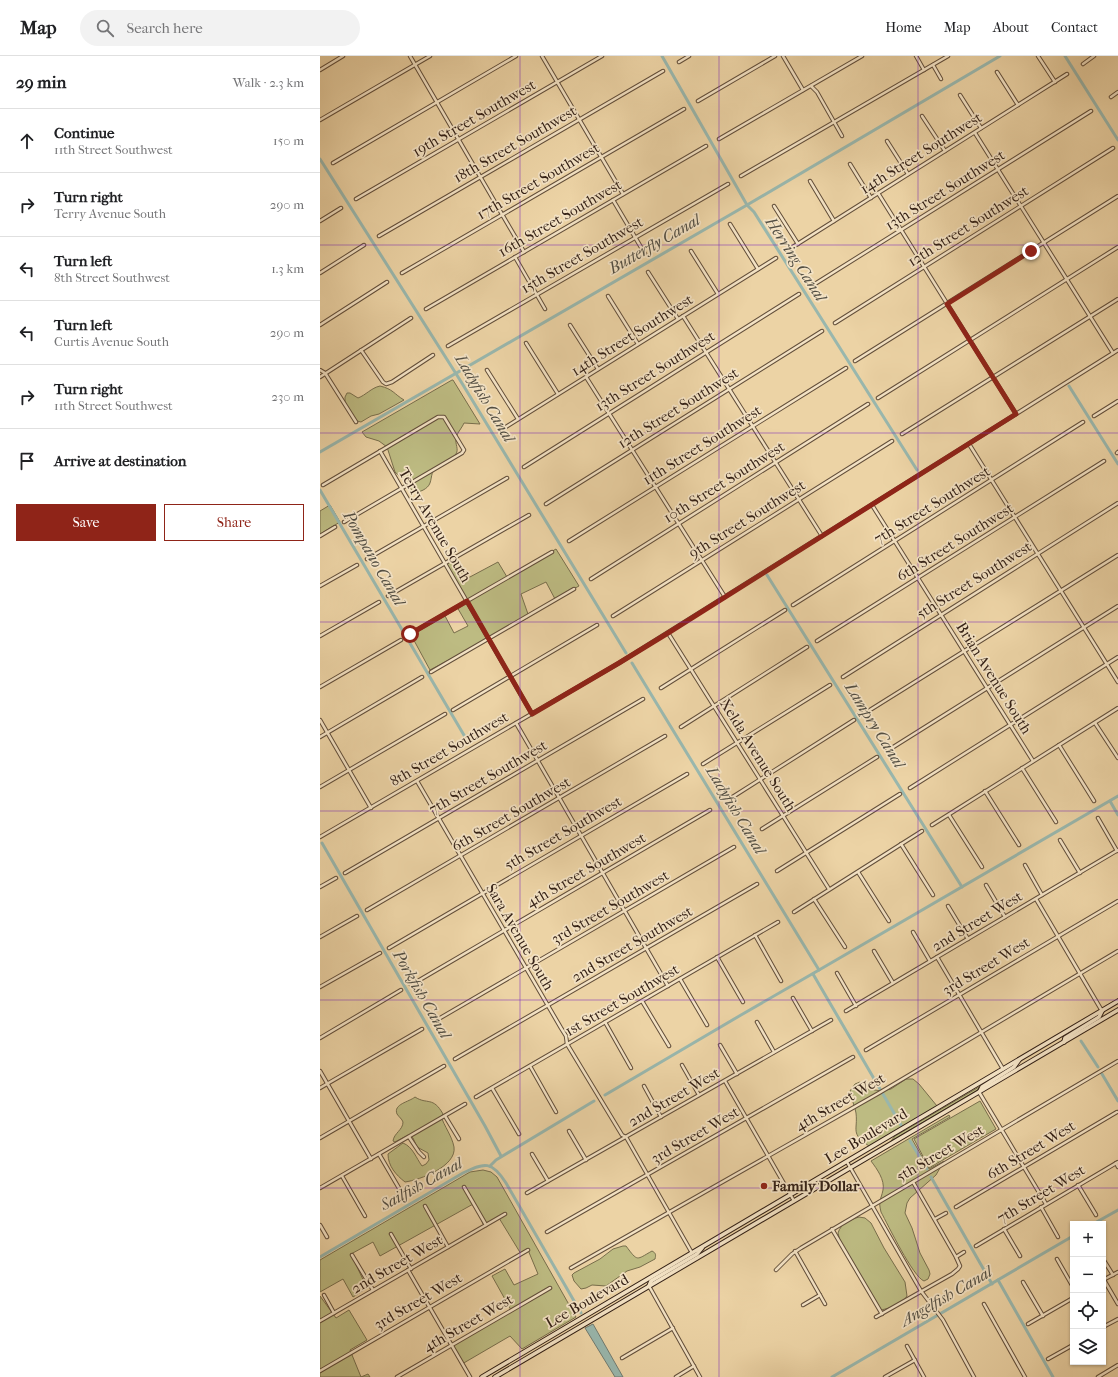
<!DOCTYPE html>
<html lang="en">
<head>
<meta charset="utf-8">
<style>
  body { margin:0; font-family:"IM FELL French Canon",serif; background:#f2f2f2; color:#202124 }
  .controls { position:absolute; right:12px; bottom:12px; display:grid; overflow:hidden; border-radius:0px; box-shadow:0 1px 3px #0004 }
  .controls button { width:36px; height:36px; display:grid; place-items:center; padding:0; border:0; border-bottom:1px solid #e0e0e0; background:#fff; color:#202124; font:20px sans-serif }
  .stop { position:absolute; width:12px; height:12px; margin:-9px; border:3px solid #8f2418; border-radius:50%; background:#fff }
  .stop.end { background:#8f2418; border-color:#fff; box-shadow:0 1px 4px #0008 }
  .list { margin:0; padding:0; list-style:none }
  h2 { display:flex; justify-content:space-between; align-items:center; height:52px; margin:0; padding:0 16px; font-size:17px }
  h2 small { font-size:13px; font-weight:400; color:#757577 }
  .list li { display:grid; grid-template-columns:26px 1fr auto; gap:12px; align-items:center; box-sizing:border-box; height:64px; padding:0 16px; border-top:1px solid #e0e0e0 }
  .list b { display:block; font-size:15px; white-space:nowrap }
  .list p { margin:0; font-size:13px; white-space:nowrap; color:#757577 }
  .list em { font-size:13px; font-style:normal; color:#757577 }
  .actions { display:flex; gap:8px; padding:12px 16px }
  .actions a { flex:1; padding:9px 0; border:1px solid #8f2418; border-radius:0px; text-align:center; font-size:14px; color:#8f2418 }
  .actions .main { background:#8f2418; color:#fff }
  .icon { flex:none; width:22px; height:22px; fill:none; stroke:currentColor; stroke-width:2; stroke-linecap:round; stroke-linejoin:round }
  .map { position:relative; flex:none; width:798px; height:1321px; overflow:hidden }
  header { display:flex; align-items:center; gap:24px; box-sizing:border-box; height:56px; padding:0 20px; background:#fff; border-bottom:1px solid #e0e0e0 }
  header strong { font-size:19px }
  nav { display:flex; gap:22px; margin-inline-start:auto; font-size:14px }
  .search { width:280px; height:36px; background:#f2f2f2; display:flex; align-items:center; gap:10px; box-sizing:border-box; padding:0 14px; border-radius:22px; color:#757577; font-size:15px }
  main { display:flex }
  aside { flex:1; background:#fff }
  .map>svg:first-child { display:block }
  .green { fill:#bdbb82; stroke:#786e4c }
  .water { fill:#99b7ad; stroke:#717b71 }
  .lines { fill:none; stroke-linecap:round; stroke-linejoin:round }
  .canal { stroke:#99b7ad; stroke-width:3 }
  .street-casing { stroke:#624e3a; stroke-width:4.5 }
  .secondary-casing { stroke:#342116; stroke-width:5.5 }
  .street { stroke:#f3e2c4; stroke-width:2.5 }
  .secondary { stroke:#f3e2c4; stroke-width:3.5 }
  .route { stroke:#8f2418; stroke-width:5 }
  .grid { fill:none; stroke:#7b2cbf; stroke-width:1; stroke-opacity:0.55 }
  .poi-dot { fill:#8f2418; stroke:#f3e2c4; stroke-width:1.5 }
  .labels { text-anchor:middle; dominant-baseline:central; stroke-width:3.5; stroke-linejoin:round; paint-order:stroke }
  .street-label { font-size:15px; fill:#342116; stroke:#f3e2c4 }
  .poi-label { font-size:15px; font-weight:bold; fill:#342116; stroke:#f3e2c4; text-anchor:start }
  .water-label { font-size:16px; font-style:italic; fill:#524e43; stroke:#f3e2c4 }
</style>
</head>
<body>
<header>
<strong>Map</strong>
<div class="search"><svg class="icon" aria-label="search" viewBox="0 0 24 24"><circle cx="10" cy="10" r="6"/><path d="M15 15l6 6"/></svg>Search here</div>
<nav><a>Home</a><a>Map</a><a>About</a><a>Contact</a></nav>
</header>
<main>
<aside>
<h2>29 min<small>Walk · 2.3 km</small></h2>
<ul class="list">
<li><svg class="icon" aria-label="ahead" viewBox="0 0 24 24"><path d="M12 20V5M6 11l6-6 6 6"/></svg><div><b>Continue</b><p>11th Street Southwest</p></div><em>150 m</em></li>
<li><svg class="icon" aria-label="right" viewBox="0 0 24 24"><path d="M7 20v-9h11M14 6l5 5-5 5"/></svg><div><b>Turn right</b><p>Terry Avenue South</p></div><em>290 m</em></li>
<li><svg class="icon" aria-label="left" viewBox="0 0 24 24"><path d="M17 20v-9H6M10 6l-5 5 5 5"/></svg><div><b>Turn left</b><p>8th Street Southwest</p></div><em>1.3 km</em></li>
<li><svg class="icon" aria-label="left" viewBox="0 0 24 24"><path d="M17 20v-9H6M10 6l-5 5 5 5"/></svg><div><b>Turn left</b><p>Curtis Avenue South</p></div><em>290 m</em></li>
<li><svg class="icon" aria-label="right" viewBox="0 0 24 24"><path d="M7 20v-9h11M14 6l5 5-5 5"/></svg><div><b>Turn right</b><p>11th Street Southwest</p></div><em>230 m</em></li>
<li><svg class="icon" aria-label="arrive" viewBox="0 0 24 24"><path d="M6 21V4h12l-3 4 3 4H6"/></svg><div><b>Arrive at destination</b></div></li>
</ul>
<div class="actions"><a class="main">Save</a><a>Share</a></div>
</aside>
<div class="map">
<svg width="798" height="1321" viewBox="0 0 798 1321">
  <rect width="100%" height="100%" fill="#ecd3a5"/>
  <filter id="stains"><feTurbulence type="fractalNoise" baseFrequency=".005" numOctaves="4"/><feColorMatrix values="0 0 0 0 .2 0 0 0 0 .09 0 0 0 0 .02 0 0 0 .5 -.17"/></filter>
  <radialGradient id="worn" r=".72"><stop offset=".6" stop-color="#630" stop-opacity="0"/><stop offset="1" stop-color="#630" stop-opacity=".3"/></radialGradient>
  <g class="green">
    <path d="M 132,324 L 133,324 L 160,368 L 144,367 C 142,372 136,378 136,383 C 135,388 139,393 136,398 C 131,405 121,407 115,413 C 111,417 112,421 110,427 C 108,433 99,437 93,436 L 85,425 L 75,416 L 67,391 L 59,385 L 46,381 L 42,376 Z"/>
    <path d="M 60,330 C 73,333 74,338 84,344 L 59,358 L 51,360 L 41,366 L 37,365 L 34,362 L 25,346 L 25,341 L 27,337 L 30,337 L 38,342 C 46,339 51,332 60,330 Z"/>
    <path d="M 10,449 L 20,466 L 0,478 L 0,455 Z"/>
    <path d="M 236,493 L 259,530 L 235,543 L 226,526 L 201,538 L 209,561 L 110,614 L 90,577 L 124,558 L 134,577 L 148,570 L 137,551 L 147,546 L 125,507 L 136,501 L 148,522 L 178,506 L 187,521 Z"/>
    <path d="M 586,1023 L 593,1023 L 599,1028 L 617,1050 L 549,1090 C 530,1077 538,1075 536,1057 C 535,1050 531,1043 530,1035 L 535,1028 L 540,1026 L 548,1033 L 562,1035 L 571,1033 Z"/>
    <path d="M 659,1031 L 658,1034 L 571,1085 L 575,1080 Z"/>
    <path d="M 95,1041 C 107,1049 113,1040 123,1058 L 121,1060 C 124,1070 132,1080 134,1091 C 137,1110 100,1124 85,1126 C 76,1119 68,1110 68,1098 L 83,1087 C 93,1091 96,1102 102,1110 L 106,1108 L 109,1104 L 108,1097 L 97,1091 L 93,1082 L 88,1079 L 75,1086 L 73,1085 C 74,1077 83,1074 83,1066 C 82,1063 79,1061 77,1058 C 73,1048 89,1046 95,1041 Z"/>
    <path d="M 660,1045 L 676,1073 L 609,1112 L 594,1083 Z"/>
    <path d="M 629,1059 L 630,1061 L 592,1083 L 609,1113 L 624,1105 L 616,1119 L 590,1142 L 587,1147 L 585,1157 L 592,1172 L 600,1197 L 609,1214 L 610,1218 L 608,1223 L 604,1225 C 593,1221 568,1169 561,1156 C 558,1144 561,1144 563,1134 C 565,1124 557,1113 551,1105 Z"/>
    <path d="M 163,1114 L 171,1116 L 177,1121 L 256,1261 L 202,1293 L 190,1280 L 142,1308 L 131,1290 L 191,1254 L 172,1220 L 185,1213 L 194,1229 L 218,1218 L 208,1194 L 201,1198 L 179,1162 L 163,1168 L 155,1147 L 60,1200 L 53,1186 L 31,1198 L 47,1232 L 33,1241 L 23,1223 L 0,1236 L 0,1204 L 150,1116 Z"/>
    <path d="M 539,1161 L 545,1162 L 551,1167 L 564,1192 L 585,1226 L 587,1240 C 582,1249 570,1252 561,1254 L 520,1185 L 518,1177 C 521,1167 530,1164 539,1161 Z"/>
    <path d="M 303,1190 L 306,1190 C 318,1206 316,1204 332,1195 C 336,1197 336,1199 335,1203 L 320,1211 L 307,1215 L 286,1230 L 272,1229 L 266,1232 L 261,1233 L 254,1225 L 252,1219 L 254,1217 L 280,1203 L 293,1193 Z"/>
    <path d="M 0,1240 L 16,1262 L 29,1254 L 47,1284 L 30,1294 L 41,1321 L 48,1318 L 50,1321 L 0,1321 Z"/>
  </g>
  <path class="water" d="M 273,1268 L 303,1321 L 295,1321 L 265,1272 Z"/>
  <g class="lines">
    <g class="canal">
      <path d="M 342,0 L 427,149 L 434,156 L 597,414"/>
      <path d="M 745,0 L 798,84"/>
      <path d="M 0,103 L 140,324 L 306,597"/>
      <path d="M 749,330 L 798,408"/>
      <path d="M 0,396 L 427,149 L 680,0"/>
      <path d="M 0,434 L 148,686"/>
      <path d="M 447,519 L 642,831"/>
      <path d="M 312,607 L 499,914"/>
      <path d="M 790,745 L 798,759"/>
      <path d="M 2,787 L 165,1070 L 181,1100"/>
      <path d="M 493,918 L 581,1069"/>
      <path d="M 761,985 L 778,1011"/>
      <path d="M 782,1018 L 798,1045"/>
      <path d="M 285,1039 L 421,959 L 499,914 L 798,740"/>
      <path d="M 590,1085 L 607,1113"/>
      <path d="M 170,1110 L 176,1104 L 274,1045"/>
      <path d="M 611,1121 L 672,1228"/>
      <path d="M 773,1168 L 798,1154"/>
      <path d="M 0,1201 L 143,1117 C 165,1106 172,1105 186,1127 L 261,1257"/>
      <path d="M 678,1224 L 733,1321"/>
      <path d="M 512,1321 L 753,1180"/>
    </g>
    <g class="street-casing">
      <g id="street">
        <path d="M 90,0 L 204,196"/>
        <path d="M 222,0 L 303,138"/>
        <path d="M 463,0 L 483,34"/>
        <path d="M 596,0 L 604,14"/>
        <path d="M 718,0 L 735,26"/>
        <path d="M 359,6 L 369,0"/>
        <path d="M 763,8 L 774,0"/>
        <path d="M 613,9 L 621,23"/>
        <path d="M 0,14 L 23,0"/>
        <path d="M 677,16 L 698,49"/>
        <path d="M 491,30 L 497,36 L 522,80"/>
        <path d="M 640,39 L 661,72"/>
        <path d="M 791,41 L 798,36"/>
        <path d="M 378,45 L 455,0"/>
        <path d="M 602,60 L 625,95"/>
        <path d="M 0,64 L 110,0"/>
        <path d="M 655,77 L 793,297"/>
        <path d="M 399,83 L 542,0"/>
        <path d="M 567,85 L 588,118"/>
        <path d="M 13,107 L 196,0"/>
        <path d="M 530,108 L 551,142"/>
        <path d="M 421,120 L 628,0"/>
        <path d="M 490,125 L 514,165"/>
        <path d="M 558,137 L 696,358"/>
        <path d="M 36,143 L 282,0"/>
        <path d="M 293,144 L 325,198"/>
        <path d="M 454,150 L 478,188"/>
        <path d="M 0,165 L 21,152"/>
        <path d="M 410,168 L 438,213"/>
        <path d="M 59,180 L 343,15"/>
        <path d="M 468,194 L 747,18"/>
        <path d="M 371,195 L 398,238"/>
        <path d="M 195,201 L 225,253"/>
        <path d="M 328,216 L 358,263"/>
        <path d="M 0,217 L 44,189"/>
        <path d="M 82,217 L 364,53"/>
        <path d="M 490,231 L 771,55"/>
        <path d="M 288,240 L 318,288"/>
        <path d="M 106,253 L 386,90"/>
        <path d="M 363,260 L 502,480"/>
        <path d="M 515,267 L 793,92"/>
        <path d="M 0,269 L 67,226"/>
        <path d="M 250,269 L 278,313"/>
        <path d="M 206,287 L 238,338"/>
        <path d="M 128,290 L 408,128"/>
        <path d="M 41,294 L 63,326 L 66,328 L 72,326 L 113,299"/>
        <path d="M 535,305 L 798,140"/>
        <path d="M 0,314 L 5,317 L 36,366"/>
        <path d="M 167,314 L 198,363"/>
        <path d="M 0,321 L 91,262"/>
        <path d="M 266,321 L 405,541"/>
        <path d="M 558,342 L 798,191"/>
        <path d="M 774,360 L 798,345"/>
        <path d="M 181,374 L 456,202"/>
        <path d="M 582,378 L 798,243"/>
        <path d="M 649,388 L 798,626"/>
        <path d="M 60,395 L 212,658"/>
        <path d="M 797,397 L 798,396"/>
        <path d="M 204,411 L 479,238"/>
        <path d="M 3,429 L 118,361 L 124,361 L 144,394 L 142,397 L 24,466"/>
        <path d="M 226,448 L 502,275"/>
        <path d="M 552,449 L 713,705"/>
        <path d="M 0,480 L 15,471"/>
        <path d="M 249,485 L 526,312"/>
        <path d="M 47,503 L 187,422"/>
        <path d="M 271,523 L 548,348"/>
        <path d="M 0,530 L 37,509"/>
        <path d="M 68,540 L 209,459"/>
        <path d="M 473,549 L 763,366"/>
        <path d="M 293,560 L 572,385"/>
        <path d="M 348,577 L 509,833"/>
        <path d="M 90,578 L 232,496"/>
        <path d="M 0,580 L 59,546"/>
        <path d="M 497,585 L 784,405"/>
        <path d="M 111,616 L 254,533"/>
        <path d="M 523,621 L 798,447"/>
        <path d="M 0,631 L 81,584"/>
        <path d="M 341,632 L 465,554"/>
        <path d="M 133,654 L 277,569"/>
        <path d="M 542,659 L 798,499"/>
        <path d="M 0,664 L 51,752"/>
        <path d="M 196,667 L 348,930"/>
        <path d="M 775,667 L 798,702"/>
        <path d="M 361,671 L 487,591"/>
        <path d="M 0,681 L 102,621"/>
        <path d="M 739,689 L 774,745"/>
        <path d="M 567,695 L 798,550"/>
        <path d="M 383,708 L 510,629"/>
        <path d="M 702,712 L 736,766"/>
        <path d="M 97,725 L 241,972 L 246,980 L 247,988 L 302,1079 L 306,1081 L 372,1197"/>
        <path d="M 0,731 L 125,658"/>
        <path d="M 590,732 L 798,601"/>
        <path d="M 665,735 L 699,789"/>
        <path d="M 411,742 L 534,664"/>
        <path d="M 629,759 L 662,811"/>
        <path d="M 778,762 L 797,795"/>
        <path d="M 612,769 L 798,652"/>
        <path d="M 442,773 L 557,701"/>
        <path d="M 0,781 L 299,607 L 798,294"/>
        <path d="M 740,784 L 760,817"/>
        <path d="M 581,788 L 613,839"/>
        <path d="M 705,809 L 722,839"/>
        <path d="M 457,815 L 580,738"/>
        <path d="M 538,816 L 569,865"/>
        <path d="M 25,817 L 323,643"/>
        <path d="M 666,829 L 685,861"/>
        <path d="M 0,831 L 16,822"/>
        <path d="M 494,843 L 525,891"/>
        <path d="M 716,843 L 782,955"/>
        <path d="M 628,850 L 648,883"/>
        <path d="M 47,854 L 345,680"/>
        <path d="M 474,856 L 602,775"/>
        <path d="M 593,876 L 610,905"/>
        <path d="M 435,879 L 461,925"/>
        <path d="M 0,881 L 37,860"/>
        <path d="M 69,892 L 367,718"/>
        <path d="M 554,895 L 573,927"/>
        <path d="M 397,901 L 423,946"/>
        <path d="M 617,901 L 683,1013"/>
        <path d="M 517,917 L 536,950"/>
        <path d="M 360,923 L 387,969"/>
        <path d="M 91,929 L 390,754"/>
        <path d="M 0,931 L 60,897"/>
        <path d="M 473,942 L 492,975"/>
        <path d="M 322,945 L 349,990"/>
        <path d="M 526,955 L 798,794"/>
        <path d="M 115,965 L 414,791"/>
        <path d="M 285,966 L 311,1012"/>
        <path d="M 437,966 L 454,996"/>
        <path d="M 0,982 L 81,934"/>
        <path d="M 400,989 L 417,1018"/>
        <path d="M 546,994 L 798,845"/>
        <path d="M 135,1003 L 437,828"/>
        <path d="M 362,1009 L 379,1039"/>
        <path d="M 210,1010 L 236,1056"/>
        <path d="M 0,1015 L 51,1103"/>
        <path d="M 405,1025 L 474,1145"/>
        <path d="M 324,1030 L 341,1061"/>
        <path d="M 0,1032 L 102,973"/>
        <path d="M 172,1032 L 199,1078"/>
        <path d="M 659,1036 L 726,1148"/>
        <path d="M 156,1041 L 458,866"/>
        <path d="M 125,1060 L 139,1083"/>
        <path d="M 249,1075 L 266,1104"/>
        <path d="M 89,1081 L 99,1096 L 104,1101"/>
        <path d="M 0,1082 L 124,1010"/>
        <path d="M 59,1098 L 83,1139"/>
        <path d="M 212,1098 L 228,1125"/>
        <path d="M 527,1106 L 601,1235 L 623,1264 L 654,1321"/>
        <path d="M 796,1107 L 798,1111"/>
        <path d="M 22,1120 L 45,1160"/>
        <path d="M 758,1129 L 776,1159"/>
        <path d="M 144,1131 L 166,1169"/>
        <path d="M 0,1132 L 145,1048"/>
        <path d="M 207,1137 L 511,964"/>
        <path d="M 105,1150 L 128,1191"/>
        <path d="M 636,1151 L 797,1056"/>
        <path d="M 721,1151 L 738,1181"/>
        <path d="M 615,1163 L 626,1157"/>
        <path d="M 0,1169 L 7,1181"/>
        <path d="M 512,1173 L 562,1258"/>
        <path d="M 684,1173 L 700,1200"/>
        <path d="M 227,1176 L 533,1001"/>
        <path d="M 71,1178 L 91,1213"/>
        <path d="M 656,1190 L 798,1106"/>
        <path d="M 475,1195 L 505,1248"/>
        <path d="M 32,1199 L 53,1234"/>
        <path d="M 636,1201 L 644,1196"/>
        <path d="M 737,1203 L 753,1231"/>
        <path d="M 783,1203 L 793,1219"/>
        <path d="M 251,1212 L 559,1037 L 798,895"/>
        <path d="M 88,1214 L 150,1321"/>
        <path d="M 456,1214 L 472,1198 L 481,1192 L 798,1005"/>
        <path d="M 783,1224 L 798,1216"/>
        <path d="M 784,1224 L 798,1248"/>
        <path d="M 703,1226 L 723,1260"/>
        <path d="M 329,1230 L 380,1321"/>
        <path d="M 4,1239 L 14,1257"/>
        <path d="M 664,1248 L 705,1321"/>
        <path d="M 483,1249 L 500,1239"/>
        <path d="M 556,1261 L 632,1218 L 638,1213 L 640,1210 L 636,1201 L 593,1126"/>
        <path d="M 0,1265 L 185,1158"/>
        <path d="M 708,1268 L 753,1242"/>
        <path d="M 783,1271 L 798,1263"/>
        <path d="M 587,1290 L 604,1321"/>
        <path d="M 302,1302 L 353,1272"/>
        <path d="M 728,1303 L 753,1289"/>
        <path d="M 0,1315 L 208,1194"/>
        <path d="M 77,1321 L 230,1232"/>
        <path d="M 356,1321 L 374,1310"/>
        <path d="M 565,1321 L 595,1304"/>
        <path d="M 778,1321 L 798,1309"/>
      </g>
    </g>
    <g class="secondary-casing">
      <g id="secondary">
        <path d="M 744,986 L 745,982 L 779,961 L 782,955"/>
        <path d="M 660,1035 L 662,1031 L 694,1011 L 699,1004"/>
        <path d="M 329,1230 L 331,1225 L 377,1198 L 382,1192"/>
        <path d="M 162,1321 L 798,945"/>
        <path d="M 175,1321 L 798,954"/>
      </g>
    </g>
    <use href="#street" class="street"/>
    <use href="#secondary" class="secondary"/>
  </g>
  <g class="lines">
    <path class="route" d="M 90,578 L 147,545 L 212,658 L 299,607 L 348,577 L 696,358 L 627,248 L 711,195"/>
  </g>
  <path class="grid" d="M 200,0 L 200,1321M 399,0 L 399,1321M 598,0 L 598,1321M 0,189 L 798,189M 0,377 L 798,377M 0,566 L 798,566M 0,755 L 798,755M 0,944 L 798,944M 0,1132 L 798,1132"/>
  <circle class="poi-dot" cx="444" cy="1130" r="4"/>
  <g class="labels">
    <g class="street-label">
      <text transform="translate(154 62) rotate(-30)">19th Street Southwest</text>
      <text transform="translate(195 88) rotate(-30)">18th Street Southwest</text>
      <text transform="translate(601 97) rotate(-32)">14th Street Southwest</text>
      <text transform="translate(218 125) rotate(-30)">17th Street Southwest</text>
      <text transform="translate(625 134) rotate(-32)">13th Street Southwest</text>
      <text transform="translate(240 162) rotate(-30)">16th Street Southwest</text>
      <text transform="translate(648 170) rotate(-32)">12th Street Southwest</text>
      <text transform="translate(262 199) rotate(-30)">15th Street Southwest</text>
      <text transform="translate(312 279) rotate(-32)">14th Street Southwest</text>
      <text transform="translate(335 315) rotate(-32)">13th Street Southwest</text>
      <text transform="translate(358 352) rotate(-32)">12th Street Southwest</text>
      <text transform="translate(382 389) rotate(-32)">11th Street Southwest</text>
      <text transform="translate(404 426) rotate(-32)">10th Street Southwest</text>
      <text transform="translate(612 449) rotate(-32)">7th Street Southwest</text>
      <text transform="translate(427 463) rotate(-32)">9th Street Southwest</text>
      <text transform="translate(115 469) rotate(60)">Terry Avenue South</text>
      <text transform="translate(635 486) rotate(-32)">6th Street Southwest</text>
      <text transform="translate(654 524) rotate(-32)">5th Street Southwest</text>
      <text transform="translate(674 622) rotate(58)">Brian Avenue South</text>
      <text transform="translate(129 693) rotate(-30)">8th Street Southwest</text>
      <text transform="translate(438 699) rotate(58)">Xelda Avenue South</text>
      <text transform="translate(168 721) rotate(-30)">7th Street Southwest</text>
      <text transform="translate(191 758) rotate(-30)">6th Street Southwest</text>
      <text transform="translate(243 777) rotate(-30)">5th Street Southwest</text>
      <text transform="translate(266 814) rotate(-30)">4th Street Southwest</text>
      <text transform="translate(290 851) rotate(-30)">3rd Street Southwest</text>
      <text transform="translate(657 865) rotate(-31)">2nd Street West</text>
      <text transform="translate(200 881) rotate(60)">Sara Avenue South</text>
      <text transform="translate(312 888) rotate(-30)">2nd Street Southwest</text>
      <text transform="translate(666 910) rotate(-31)">3rd Street West</text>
      <text transform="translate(302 944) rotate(-30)">1st Street Southwest</text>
      <text transform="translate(354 1041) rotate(-30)">2nd Street West</text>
      <text transform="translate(520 1046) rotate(-30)">4th Street West</text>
      <text transform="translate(375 1079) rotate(-30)">3rd Street West</text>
      <text transform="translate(546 1080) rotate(-31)">Lee Boulevard</text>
      <text transform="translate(711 1094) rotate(-31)">6th Street West</text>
      <text transform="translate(620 1097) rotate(-30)">5th Street West</text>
      <text transform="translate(721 1138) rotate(-31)">7th Street West</text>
      <text transform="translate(77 1208) rotate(-30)">2nd Street West</text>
      <text transform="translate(98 1245) rotate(-30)">3rd Street West</text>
      <text transform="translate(267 1245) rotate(-30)">Lee Boulevard</text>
      <text transform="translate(148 1267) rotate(-30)">4th Street West</text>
    </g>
    <g class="poi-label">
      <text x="452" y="1130">Family Dollar</text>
    </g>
    <g class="water-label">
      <text transform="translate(334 188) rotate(-30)">Butterfly Canal</text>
      <text transform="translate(476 203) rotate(57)">Herring Canal</text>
      <text transform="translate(165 342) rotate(59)">Ladyfish Canal</text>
      <text transform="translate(54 502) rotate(60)">Pompano Canal</text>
      <text transform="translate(555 669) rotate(58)">Lampry Canal</text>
      <text transform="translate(416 754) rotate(59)">Ladyfish Canal</text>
      <text transform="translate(102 938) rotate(60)">Porkfish Canal</text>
      <text transform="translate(101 1128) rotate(-29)">Sailfish Canal</text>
      <text transform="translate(626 1240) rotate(-30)">Angelfish Canal</text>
    </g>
  </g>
  <rect width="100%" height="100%" filter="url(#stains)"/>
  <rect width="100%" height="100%" fill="url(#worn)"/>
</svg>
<div class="controls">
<button>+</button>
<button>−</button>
<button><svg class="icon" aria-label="locate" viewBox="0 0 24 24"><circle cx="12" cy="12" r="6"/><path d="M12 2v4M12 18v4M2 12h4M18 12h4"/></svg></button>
<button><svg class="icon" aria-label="layers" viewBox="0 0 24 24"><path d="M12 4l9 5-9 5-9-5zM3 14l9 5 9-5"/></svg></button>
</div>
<div class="stop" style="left:90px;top:578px"></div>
<div class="stop end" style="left:711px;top:195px"></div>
</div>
</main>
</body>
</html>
